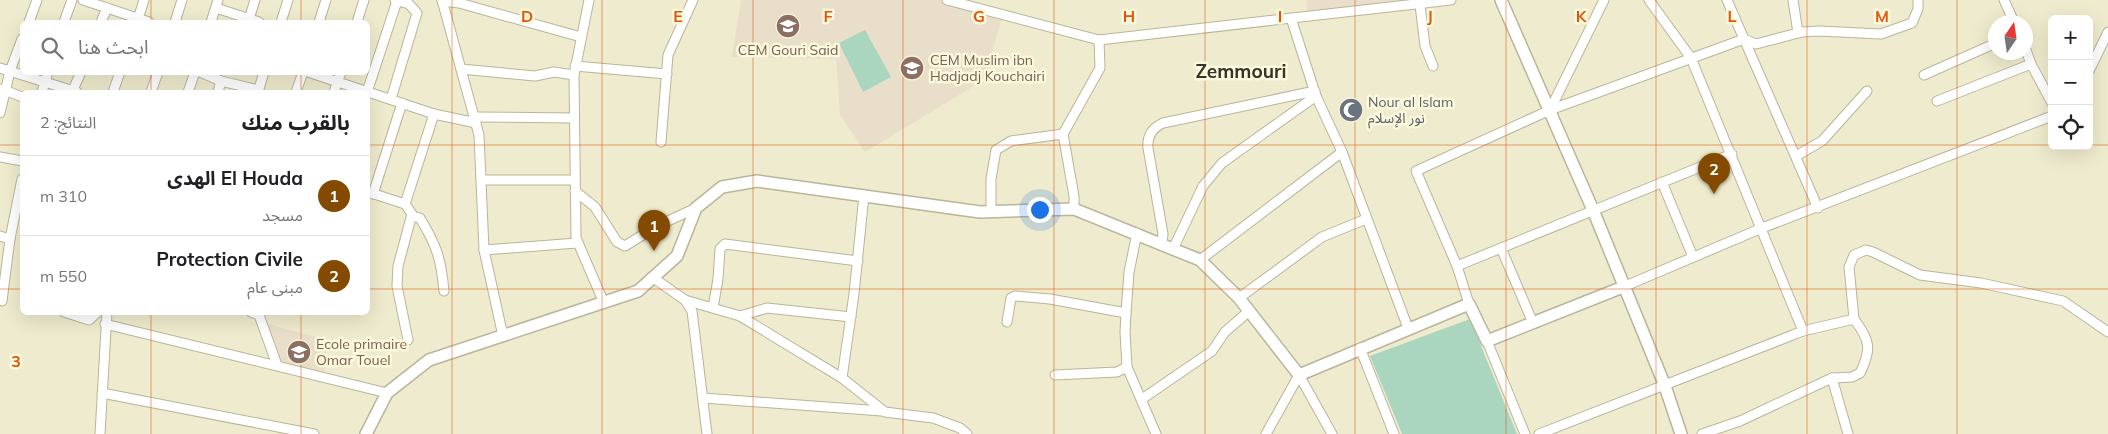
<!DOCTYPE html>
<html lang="ar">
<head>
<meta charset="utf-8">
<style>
  body { margin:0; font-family:Mulish,"Noto Sans Arabic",sans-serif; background:#f2f2f2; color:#202124; direction:rtl }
  .controls { position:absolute; right:15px; top:15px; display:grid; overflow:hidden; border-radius:8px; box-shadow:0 5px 20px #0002 }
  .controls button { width:45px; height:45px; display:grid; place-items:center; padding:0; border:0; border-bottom:1px solid #e0e0e0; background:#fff; color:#202124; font:25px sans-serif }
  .compass { position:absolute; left:1988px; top:15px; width:45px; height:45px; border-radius:50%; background:#fff; box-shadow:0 5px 20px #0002; rotate:13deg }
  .you { position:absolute; left:1039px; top:209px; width:18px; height:18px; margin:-12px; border:4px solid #fff; border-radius:50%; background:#1a73e8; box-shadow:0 0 0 8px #1a73e833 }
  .badge { display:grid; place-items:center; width:32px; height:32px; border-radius:50%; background:#844b00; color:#fff; font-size:16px; font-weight:700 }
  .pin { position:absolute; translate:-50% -41px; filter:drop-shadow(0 1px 2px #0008) }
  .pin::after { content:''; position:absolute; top:26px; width:18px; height:15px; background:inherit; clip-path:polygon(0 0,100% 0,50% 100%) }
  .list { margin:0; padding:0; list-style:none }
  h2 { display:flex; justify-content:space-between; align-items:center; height:65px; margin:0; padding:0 20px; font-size:21px }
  h2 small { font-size:16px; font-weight:400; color:#757577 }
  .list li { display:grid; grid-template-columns:32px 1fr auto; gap:15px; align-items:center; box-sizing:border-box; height:80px; padding:0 20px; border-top:1px solid #e0e0e0 }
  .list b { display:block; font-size:19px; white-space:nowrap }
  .list p { margin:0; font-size:16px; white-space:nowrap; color:#757577 }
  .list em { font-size:16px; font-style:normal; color:#757577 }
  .icon { flex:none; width:28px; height:28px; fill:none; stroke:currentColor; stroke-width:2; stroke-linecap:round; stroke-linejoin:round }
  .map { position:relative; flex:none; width:2108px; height:434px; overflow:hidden; direction:ltr }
  .search { position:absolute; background:#fff; box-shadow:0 5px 20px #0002; left:20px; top:20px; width:350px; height:55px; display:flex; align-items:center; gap:12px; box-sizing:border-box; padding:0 18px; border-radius:8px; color:#757577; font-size:19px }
  .panel { position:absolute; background:#fff; box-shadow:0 5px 20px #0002; left:20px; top:90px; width:350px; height:225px; border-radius:8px; direction:rtl }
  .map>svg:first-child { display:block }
  .education { fill:#e9deca }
  .green { fill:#aad5be }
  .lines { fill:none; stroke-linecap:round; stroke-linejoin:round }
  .minor-casing { stroke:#bab59a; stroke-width:11 }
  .major-casing { stroke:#bab59a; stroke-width:14 }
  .minor { stroke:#fff; stroke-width:9 }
  .major { stroke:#fff; stroke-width:11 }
  .grid { fill:none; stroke:#df570d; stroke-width:1; stroke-opacity:0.55 }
  .labels { text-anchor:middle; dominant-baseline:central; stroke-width:5; stroke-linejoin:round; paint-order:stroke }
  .education-label { font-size:14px; fill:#785e54; stroke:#fcf8db; text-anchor:start }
  .worship-label { font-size:14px; fill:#5b616d; stroke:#fcf8db; text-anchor:start }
  .district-label { font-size:19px; font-weight:bold; fill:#353429; stroke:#fcf8db }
  .grid-label { font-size:16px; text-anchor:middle; font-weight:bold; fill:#df570d; stroke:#fcf8db; stroke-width:5; stroke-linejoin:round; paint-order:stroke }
</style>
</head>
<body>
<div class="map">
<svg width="2108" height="434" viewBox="0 0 2108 434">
  <rect width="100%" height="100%" fill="#efebce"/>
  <g class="education">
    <path d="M 741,0 L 947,0 L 1003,15 L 984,78 L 969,89 L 865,152 L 840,115 L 836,59 L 732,57 Z"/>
    <path d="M 1306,0 L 1423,0 L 1308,16 Z"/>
    <path d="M 261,322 L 327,340 L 324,376 L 277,365 Z"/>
  </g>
  <g class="green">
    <path d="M 865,30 L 891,77 L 863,92 L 839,43 Z"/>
    <path d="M 1470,319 L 1517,434 L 1402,434 L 1370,356 Z"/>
  </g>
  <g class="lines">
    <g class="minor-casing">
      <g id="minor">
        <path d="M 83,0 L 149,22"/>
        <path d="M 442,0 L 479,135 L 484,250 L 503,336"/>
        <path d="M 589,0 L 574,75 L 576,238 L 604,303"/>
        <path d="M 947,0 L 1099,40 L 1451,0"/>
        <path d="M 1727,0 L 1744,39 L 1756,44 L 1802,32 L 1819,31 L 1881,34 L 1912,23 L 1918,9 L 1918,0"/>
        <path d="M 1793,0 L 1798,33"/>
        <path d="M 2004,0 L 2014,22"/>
        <path d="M 442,1 L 459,3 L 581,37"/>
        <path d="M 1420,5 L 1425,46 L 1433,66"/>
        <path d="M 216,8 L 259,22"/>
        <path d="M 1291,18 L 1316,96 L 1342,152 L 1408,328"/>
        <path d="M 249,19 L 255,0"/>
        <path d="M 29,22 L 37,0"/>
        <path d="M 64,22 L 72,0"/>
        <path d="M 101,22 L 107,8"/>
        <path d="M 137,22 L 144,0"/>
        <path d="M 175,22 L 182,0"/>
        <path d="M 211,22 L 218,0"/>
        <path d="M 281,22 L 288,0"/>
        <path d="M 319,22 L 326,0"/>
        <path d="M 357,22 L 364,0"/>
        <path d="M 2031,64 L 2052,103"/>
        <path d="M 575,66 L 667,74"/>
        <path d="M 0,68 L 77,92"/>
        <path d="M 461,69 L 535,76 L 554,72 L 574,75"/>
        <path d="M 2089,71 L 2108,32"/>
        <path d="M 200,72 L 221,81 L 259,90"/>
        <path d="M 308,72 L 434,114 L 405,204 L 368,192"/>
        <path d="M 1924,75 L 1996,43"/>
        <path d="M 2,89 L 22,97"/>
        <path d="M 42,92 L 48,72"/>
        <path d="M 72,92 L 81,72"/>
        <path d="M 113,92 L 120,72"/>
        <path d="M 151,92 L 158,72"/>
        <path d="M 188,92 L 195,72"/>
        <path d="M 218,92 L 221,81"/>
        <path d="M 258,92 L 264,72"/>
        <path d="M 296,92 L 303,72"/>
        <path d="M 334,92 L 341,72"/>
        <path d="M 367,92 L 397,1"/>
        <path d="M 391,99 L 417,13 L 409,4 L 395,0"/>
        <path d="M 1937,101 L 2031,64 L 2026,50"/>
        <path d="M 1550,110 L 1744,39 L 1818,208"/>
        <path d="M 0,113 L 10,71 L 22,39"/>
        <path d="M 434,114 L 476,123"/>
        <path d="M 475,117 L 574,118"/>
        <path d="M 661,142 L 668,55 L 693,0"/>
        <path d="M 1796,156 L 1822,141 L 1867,91"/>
        <path d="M 0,157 L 22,161"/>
        <path d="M 481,180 L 574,180"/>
        <path d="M 1662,182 L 1693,257"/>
        <path d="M 575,191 L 595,207 L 617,242 L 625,246 L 657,226 L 696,208"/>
        <path d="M 373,194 L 402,103"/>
        <path d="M 405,204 L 412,214 L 398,266 L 397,286 L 408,340"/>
        <path d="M 1074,209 L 1074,196 L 1063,134 L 1100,68 L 1099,40"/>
        <path d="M 991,211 L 991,179 L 996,150 L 1011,141 L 1063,134"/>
        <path d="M 412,216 L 420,218 C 437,246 441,259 444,291"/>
        <path d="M 1137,233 L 1129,272 L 1126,313 L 1125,332 L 1127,367 L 1156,434"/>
        <path d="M 0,236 L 10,239"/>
        <path d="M 1162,243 L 1163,234 L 1148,148 C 1147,136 1152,128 1163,123 L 1315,91"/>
        <path d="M 1501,248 L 1533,323"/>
        <path d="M 1173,249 L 1203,186 L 1222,163 L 1316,96"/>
        <path d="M 484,250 L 577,243"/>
        <path d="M 1200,260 L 1342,152"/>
        <path d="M 1457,266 L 1732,154"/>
        <path d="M 652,277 L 685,300 L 740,316 L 842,378 L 885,412 L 933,418 L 960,428 L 967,434"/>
        <path d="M 1623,287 L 1762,228 L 2052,116"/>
        <path d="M 1239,298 L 1322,237 L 1366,219"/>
        <path d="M 0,300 L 2,301 L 10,239 L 22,179"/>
        <path d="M 685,300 L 692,311 L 707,434"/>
        <path d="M 1469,304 L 1457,266 L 1416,171 L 1550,110 L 1604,0"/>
        <path d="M 713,308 L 718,279 L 720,249 L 725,244 L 858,261"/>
        <path d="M 64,312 L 89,320 L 98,312"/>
        <path d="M 251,312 L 259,315 L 277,365"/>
        <path d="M 740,316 L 767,308 L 851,317"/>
        <path d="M 1007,322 L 1011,298 L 1015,296 L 1050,299 L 1126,313"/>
        <path d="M 105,324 L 387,393"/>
        <path d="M 1803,331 L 1854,319 L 1849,267 L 1854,255 L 1866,250 L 1873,252 L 1920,275 L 1981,283 L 2063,301 L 2108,332"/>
        <path d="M 1487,341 L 1525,434"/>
        <path d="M 1360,348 L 1394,434"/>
        <path d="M 1055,375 L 1117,372 L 1127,367"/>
        <path d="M 842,378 L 854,294 L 864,195"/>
        <path d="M 1832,378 L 1848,434"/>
        <path d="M 102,393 L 314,434"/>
        <path d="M 703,398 L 882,411"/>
        <path d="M 1142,399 L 1212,351 L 1225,332 L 1249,311"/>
        <path d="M 100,434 L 107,312"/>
        <path d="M 1266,434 L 1299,375 L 1332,434"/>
        <path d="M 1539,434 L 1803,331 L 1691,58 L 1649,0"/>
        <path d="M 1702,434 L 1740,421 L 1832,378 L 1852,377 L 1860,373 C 1872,349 1870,340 1854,319"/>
      </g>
    </g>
    <g class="major-casing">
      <g id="major">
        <path d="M 1501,0 L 1593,210 L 1665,386 L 1681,434"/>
        <path d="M 366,434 L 387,393 L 429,360 L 638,291 L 677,256 L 696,208 L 722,187 L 757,181 L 980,212 L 1074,209 L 1200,260 L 1239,298 L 1299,375 L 1469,304 L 1487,341 L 1623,287"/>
      </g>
    </g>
    <use href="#minor" class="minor"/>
    <use href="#major" class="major"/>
  </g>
  <path class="grid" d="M 151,0 L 151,22M 301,0 L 301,22M 452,0 L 452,434M 602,0 L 602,434M 753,0 L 753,434M 903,0 L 903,434M 1054,0 L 1054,434M 1205,0 L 1205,434M 1355,0 L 1355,434M 1506,0 L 1506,434M 1656,0 L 1656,434M 1807,0 L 1807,434M 1957,0 L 1957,434M 151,72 L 151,92M 301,72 L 301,92M 0,145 L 22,145M 368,145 L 2052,145M 2089,145 L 2108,145M 0,289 L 22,289M 368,289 L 2108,289M 151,312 L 151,434M 301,312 L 301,434"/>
  <defs>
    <g id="school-disc" transform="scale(1.25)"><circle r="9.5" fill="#8d6e63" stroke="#fcf8db"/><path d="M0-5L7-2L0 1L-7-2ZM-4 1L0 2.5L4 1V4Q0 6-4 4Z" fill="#fff"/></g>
    <g id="mosque-disc" transform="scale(1.25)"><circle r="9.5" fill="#6b7280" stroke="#fcf8db"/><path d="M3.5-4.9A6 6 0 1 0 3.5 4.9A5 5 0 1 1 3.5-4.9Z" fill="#fff"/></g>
  </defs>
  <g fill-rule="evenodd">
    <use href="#school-disc" x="788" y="26"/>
    <use href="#school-disc" x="912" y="68"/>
    <use href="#mosque-disc" x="1351" y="110"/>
    <use href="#school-disc" x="299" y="352"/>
  </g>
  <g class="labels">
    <g class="education-label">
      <text x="788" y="50" text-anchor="middle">CEM Gouri Said</text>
      <text x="930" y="60">CEM Muslim ibn<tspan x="930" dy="16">Hadjadj Kouchairi</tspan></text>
      <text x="316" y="344">Ecole primaire<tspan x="316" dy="16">Omar Touel</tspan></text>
    </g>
    <g class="worship-label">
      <text x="1368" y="102">Nour al Islam<tspan x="1368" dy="16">نور الإسلام</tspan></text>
    </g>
    <g class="district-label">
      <text x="1241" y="71">Zemmouri</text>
    </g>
  </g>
  <g class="grid-label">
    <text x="527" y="22">D</text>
    <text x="678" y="22">E</text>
    <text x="828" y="22">F</text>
    <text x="979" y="22">G</text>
    <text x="1129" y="22">H</text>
    <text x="1280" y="22">I</text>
    <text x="1430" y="22">J</text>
    <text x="1581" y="22">K</text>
    <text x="1732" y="22">L</text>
    <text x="1882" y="22">M</text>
    <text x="16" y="367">3</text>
  </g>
</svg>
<div class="controls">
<button>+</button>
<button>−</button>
<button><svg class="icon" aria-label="locate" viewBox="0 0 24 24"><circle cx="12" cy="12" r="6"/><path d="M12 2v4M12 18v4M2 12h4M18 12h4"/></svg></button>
</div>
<svg class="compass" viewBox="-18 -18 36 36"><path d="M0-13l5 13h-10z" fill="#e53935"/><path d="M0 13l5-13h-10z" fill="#757577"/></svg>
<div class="you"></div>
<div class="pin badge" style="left:654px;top:251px">1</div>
<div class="pin badge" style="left:1714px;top:194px">2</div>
<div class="search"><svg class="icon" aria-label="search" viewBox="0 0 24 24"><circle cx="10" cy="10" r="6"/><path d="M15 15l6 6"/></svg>ابحث هنا</div>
<section class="panel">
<h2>بالقرب منك<small>النتائج: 2</small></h2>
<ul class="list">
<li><span class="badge">1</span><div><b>El Houda الهدى</b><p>مسجد</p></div><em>310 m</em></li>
<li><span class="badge">2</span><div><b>Protection Civile</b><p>مبنى عام</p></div><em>550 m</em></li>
</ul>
</section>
</div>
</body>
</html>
